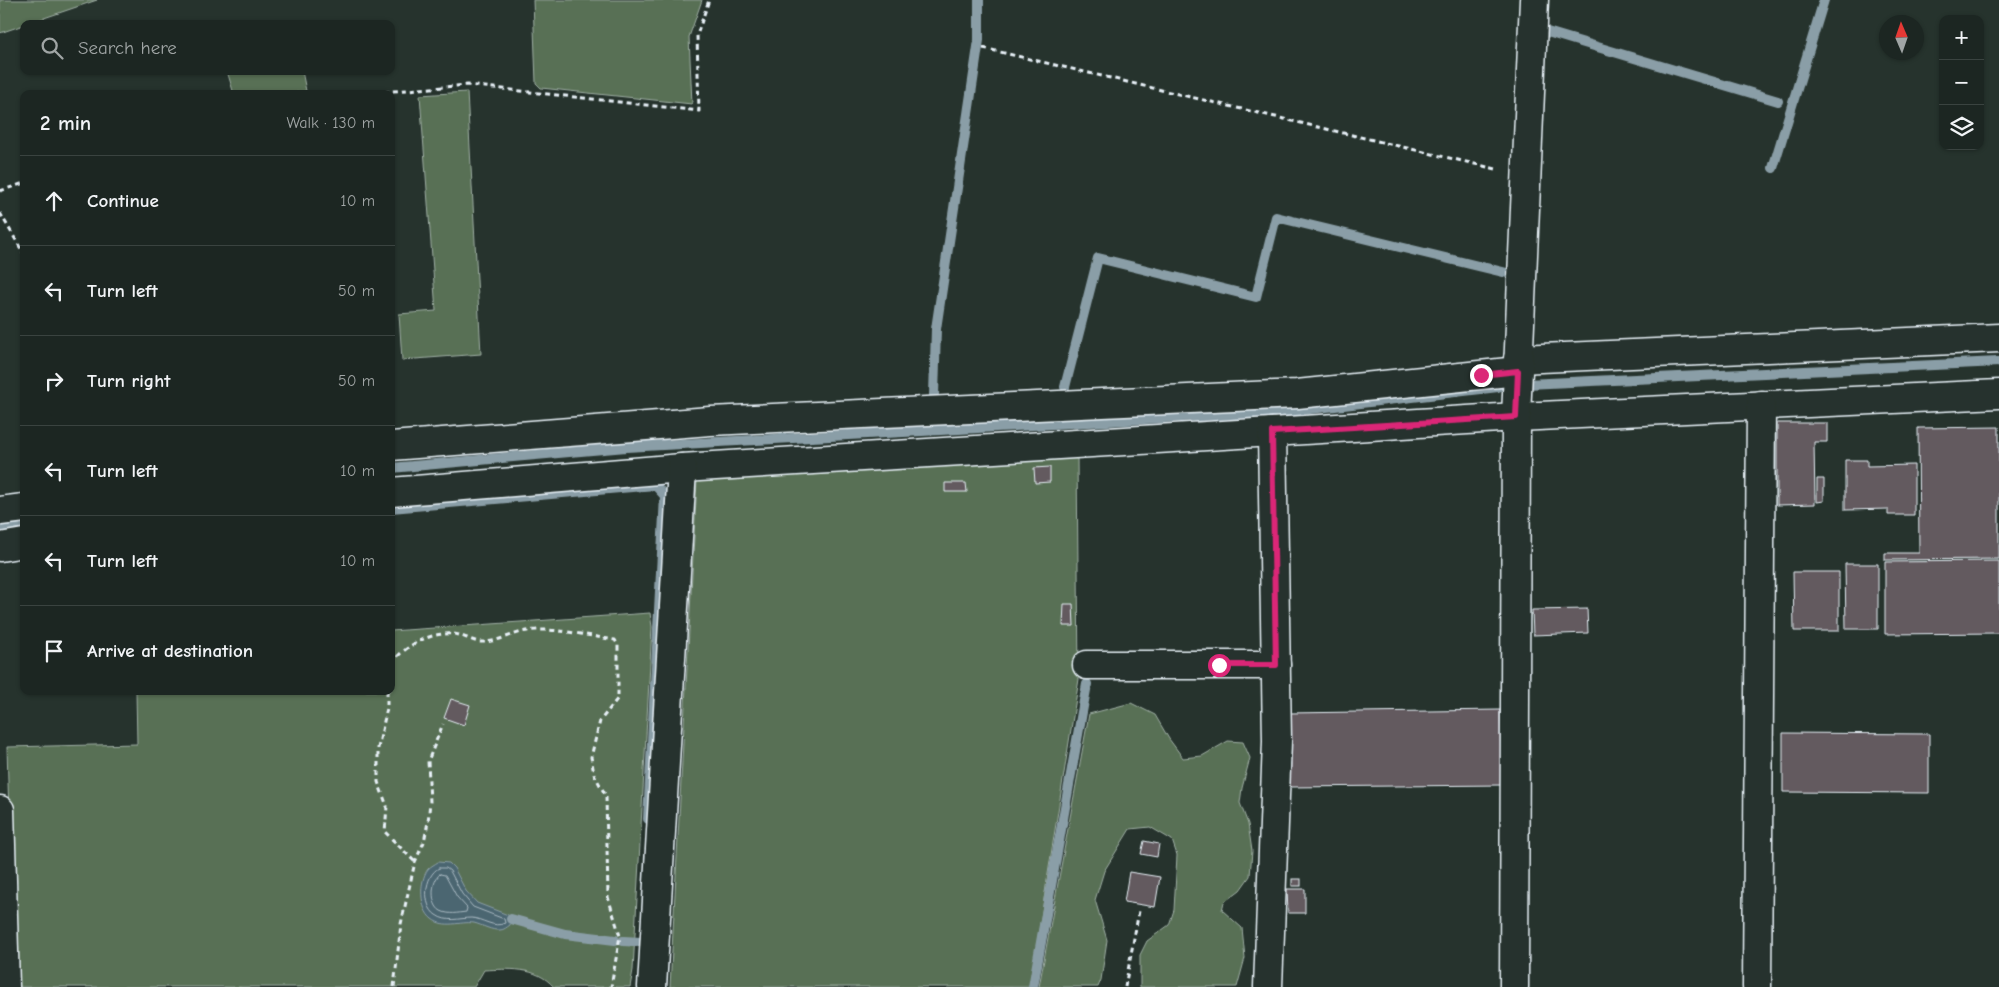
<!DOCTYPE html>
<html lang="en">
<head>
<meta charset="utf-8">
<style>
  body { margin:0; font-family:"Comic Neue",sans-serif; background:#252e2a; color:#f1f3f6 }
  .controls { position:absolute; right:15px; top:15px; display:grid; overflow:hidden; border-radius:10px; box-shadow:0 1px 4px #0004 }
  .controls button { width:45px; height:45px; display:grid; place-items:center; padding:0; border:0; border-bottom:1px solid #3a4340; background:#1c2622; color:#f1f3f6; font:25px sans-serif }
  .compass { position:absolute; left:1879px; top:15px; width:45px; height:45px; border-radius:50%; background:#1c2622; box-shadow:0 1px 4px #0004; rotate:358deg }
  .stop { position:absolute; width:15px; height:15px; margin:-11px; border:4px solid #db2777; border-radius:50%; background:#fff }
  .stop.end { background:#db2777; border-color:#fff; box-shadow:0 1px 5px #0008 }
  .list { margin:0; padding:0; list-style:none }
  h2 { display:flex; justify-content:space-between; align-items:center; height:65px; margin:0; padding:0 20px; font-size:21px }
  h2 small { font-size:16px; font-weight:400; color:#a0a5a5 }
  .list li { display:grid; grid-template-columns:32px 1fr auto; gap:15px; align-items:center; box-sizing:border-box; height:90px; padding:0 20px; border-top:1px solid #3a4340 }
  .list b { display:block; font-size:19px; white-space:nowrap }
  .list em { font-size:16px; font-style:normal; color:#a0a5a5 }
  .icon { flex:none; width:28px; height:28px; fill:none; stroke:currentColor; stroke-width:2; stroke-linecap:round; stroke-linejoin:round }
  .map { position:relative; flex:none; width:1999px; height:987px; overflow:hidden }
  .search { position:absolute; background:#1c2622; box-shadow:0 1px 4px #0004; left:20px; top:20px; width:375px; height:55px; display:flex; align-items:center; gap:12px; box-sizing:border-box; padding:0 18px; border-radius:10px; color:#a0a5a5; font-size:19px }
  .panel { position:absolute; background:#1c2622; box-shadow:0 1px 4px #0004; left:20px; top:90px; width:375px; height:605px; border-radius:10px }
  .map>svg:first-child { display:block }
  .green { fill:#597055; stroke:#a0b0a6 }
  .water { fill:#4b6671; stroke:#8a9ea7 }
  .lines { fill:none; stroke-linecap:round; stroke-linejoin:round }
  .shore { stroke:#a9b9c2; stroke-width:1 }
  .stream { stroke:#8a9ea7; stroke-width:10 }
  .building { fill:#635a5f; stroke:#e8f1f8 }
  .minor-casing { stroke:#e8f1f8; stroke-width:31 }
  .path { stroke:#e8f1f8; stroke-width:3; stroke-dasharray:5 4; stroke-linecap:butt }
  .minor { stroke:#26332d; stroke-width:28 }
  .route { stroke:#db2777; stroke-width:6 }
</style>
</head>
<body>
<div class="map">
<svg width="1999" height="987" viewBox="0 0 1999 987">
  <rect width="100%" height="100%" fill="#26332d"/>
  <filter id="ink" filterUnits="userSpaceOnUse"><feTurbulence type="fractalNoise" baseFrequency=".02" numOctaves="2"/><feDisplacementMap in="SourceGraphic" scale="10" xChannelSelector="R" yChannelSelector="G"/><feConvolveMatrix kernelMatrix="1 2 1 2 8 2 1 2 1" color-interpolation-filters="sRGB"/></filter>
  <g filter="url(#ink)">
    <g class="green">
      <path d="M 0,0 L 97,0 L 0,33 Z"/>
      <path d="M 533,0 L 702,0 L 689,37 L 692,104 L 541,88 L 536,83 Z"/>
      <path d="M 227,71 L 302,71 L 306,91 L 286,94 L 234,94 Z"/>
      <path d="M 467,92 L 481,354 L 402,360 L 399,314 L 436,311 L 420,95 Z"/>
      <path d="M 1077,457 L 1079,679 L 1030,987 L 670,987 L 697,481 Z"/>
      <path d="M 650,613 L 652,627 L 633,970 L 630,987 L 554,987 C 536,966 508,969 484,970 L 474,987 L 14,987 L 7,747 L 137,744 L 136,691 L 157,693 L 159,691 L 391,691 L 391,631 Z"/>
      <path d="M 1131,703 L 1155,715 L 1169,739 L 1183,758 L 1202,756 L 1228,741 L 1243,742 L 1250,758 L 1242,788 L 1240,803 L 1248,824 L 1252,851 L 1250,876 L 1240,890 L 1224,902 L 1222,910 L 1242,928 L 1245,958 L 1237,987 L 1140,987 L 1140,955 L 1147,941 L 1169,925 L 1174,910 L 1177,855 L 1172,840 L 1150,827 L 1130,829 L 1104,871 L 1095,900 L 1107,940 L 1101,980 L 1098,987 L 1039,987 L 1089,714 Z"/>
    </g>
    <path class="water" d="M 438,862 L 449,863 L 454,868 L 466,891 L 477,903 L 508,915 L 511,919 L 510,925 C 507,927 504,930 500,930 C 492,931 482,925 474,923 C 460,921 445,929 432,919 C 419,909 419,881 428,869 C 431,866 435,864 438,862 Z"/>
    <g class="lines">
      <g class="shore">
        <path d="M 439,868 L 446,868 L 450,871 L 462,894 L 473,907 L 504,919 L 505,923 C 494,929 482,918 471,918 C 459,918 447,923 436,915 C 422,906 424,875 439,868 Z"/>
        <path d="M 440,874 L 445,875 L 457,897 L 467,908 L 466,912 C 458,913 449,915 441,911 C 430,905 431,881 440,874 Z"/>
      </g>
      <g class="stream">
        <path d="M 1544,31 L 1778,101"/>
        <path d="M 1773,168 L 1824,0"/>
        <path d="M 1527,384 L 1999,362"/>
        <path d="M 1065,387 L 1098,258 L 1256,297 L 1276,217 L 1507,273"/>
        <path d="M 934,395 L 936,329 L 979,40 L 979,0"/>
        <path d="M 391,468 L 626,447 L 1292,411 L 1498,387"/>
        <path d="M 391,508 L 655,485 L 665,496 L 648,819"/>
        <path d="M 0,527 L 24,523"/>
        <path d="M 511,919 L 565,934 L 615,940"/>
        <path d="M 623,941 L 641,942"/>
        <path d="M 1033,987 L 1087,684"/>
      </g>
    </g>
    <g class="building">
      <path d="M 1777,423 L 1827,423 L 1827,442 L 1814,442 L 1815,504 L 1777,505 Z"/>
      <path d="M 1999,427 L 1999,559 L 1885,560 L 1885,553 L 1919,553 L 1918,428 Z"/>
      <path d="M 1845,460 L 1867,460 L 1867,466 L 1914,465 L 1914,515 L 1888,515 L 1888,509 L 1845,510 Z"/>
      <path d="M 1050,467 L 1050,482 L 1035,483 L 1034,468 Z"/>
      <path d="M 1817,479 L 1824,479 L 1824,501 L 1817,502 Z"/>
      <path d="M 945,483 L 966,483 L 967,492 L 945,492 Z"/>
      <path d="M 1999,561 L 1999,633 L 1885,634 L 1885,562 Z"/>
      <path d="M 1845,564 L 1878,564 L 1878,629 L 1846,629 Z"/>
      <path d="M 1793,572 L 1839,572 L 1839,631 L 1794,631 Z"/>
      <path d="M 1064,604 L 1073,604 L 1074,626 L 1063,626 Z"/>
      <path d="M 1587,609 L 1588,633 L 1533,635 L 1532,610 Z"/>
      <path d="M 451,699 L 470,705 L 464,725 L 444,718 Z"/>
      <path d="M 1500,710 L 1501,785 L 1290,787 L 1289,713 Z"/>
      <path d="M 1783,733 L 1929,734 L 1929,793 L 1783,792 Z"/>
      <path d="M 1144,841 L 1159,844 L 1157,857 L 1141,854 Z"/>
      <path d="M 1129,872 L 1160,877 L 1155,907 L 1124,902 Z"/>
      <rect x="1292" y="879" width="9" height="7"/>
      <path d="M 1287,889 L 1305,889 L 1305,913 L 1288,913 Z"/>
    </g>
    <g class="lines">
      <g class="minor-casing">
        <g id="minor">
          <path d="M 1518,359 L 1999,338"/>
          <path d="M 391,446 L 710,421 L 1297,394 L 1518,371"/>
          <path d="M 391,492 L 682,468 L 1272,432 L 1516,417 L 1999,394"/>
          <path d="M 0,511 L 24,508"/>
          <path d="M 0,547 L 24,543"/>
          <path d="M 1087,665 L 1276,665"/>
          <path d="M 0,810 L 5,987"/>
          <path d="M 652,987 L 682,468"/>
          <path d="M 1268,987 L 1277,741 L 1272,432"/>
          <path d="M 1514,987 L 1516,417 L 1534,0"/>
          <path d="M 1757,987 L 1761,405"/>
        </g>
      </g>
      <g class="path">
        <path d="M 983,48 L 1496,169"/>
        <path d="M 357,94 L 468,85 L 699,111 L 697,35 L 709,0"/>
        <path d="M 0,191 L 24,183"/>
        <path d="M 0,213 L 24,254"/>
        <path d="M 391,663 C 407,645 429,632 454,634 C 463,635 471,641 480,642 C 499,643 517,630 536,630 C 562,629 589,636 615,640 L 618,645 L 618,698 L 600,721 L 591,757 L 594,774 L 606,796 L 608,897 L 620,936 L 611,987"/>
        <path d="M 387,691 L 387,708 L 378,748 L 378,782 L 387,806 L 385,832 L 415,862"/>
        <path d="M 394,987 L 401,924 L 415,862 L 424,842 L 428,822 L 430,802 L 428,761 L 443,724"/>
        <path d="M 1125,987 L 1139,911"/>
      </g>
      <use href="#minor" class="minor"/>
    </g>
  </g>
  <g class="lines" filter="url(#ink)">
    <path class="route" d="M 1219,665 L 1276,665 L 1272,432 L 1516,417 L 1518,371 L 1481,375"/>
  </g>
</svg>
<div class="controls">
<button>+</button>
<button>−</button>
<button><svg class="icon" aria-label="layers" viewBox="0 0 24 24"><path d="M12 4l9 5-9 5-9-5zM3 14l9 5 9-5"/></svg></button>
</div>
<svg class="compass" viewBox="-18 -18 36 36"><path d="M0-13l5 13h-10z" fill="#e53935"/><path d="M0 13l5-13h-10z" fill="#a0a5a5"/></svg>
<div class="stop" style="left:1219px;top:665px"></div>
<div class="stop end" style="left:1481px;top:375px"></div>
<div class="search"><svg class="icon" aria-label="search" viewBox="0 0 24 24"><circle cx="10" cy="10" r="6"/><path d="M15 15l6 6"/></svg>Search here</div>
<section class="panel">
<h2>2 min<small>Walk · 130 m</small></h2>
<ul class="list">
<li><svg class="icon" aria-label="ahead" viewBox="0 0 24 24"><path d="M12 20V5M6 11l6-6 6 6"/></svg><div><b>Continue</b></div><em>10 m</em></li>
<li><svg class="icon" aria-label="left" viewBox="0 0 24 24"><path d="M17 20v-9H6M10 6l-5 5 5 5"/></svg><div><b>Turn left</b></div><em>50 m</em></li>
<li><svg class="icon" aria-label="right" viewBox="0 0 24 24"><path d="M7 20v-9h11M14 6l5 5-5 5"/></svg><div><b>Turn right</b></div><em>50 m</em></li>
<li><svg class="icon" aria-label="left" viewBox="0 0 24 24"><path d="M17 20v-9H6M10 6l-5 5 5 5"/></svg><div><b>Turn left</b></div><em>10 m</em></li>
<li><svg class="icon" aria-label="left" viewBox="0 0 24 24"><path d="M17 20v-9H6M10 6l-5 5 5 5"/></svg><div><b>Turn left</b></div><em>10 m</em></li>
<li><svg class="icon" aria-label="arrive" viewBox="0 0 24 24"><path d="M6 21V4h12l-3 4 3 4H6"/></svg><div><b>Arrive at destination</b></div></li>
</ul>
</section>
</div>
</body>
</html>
